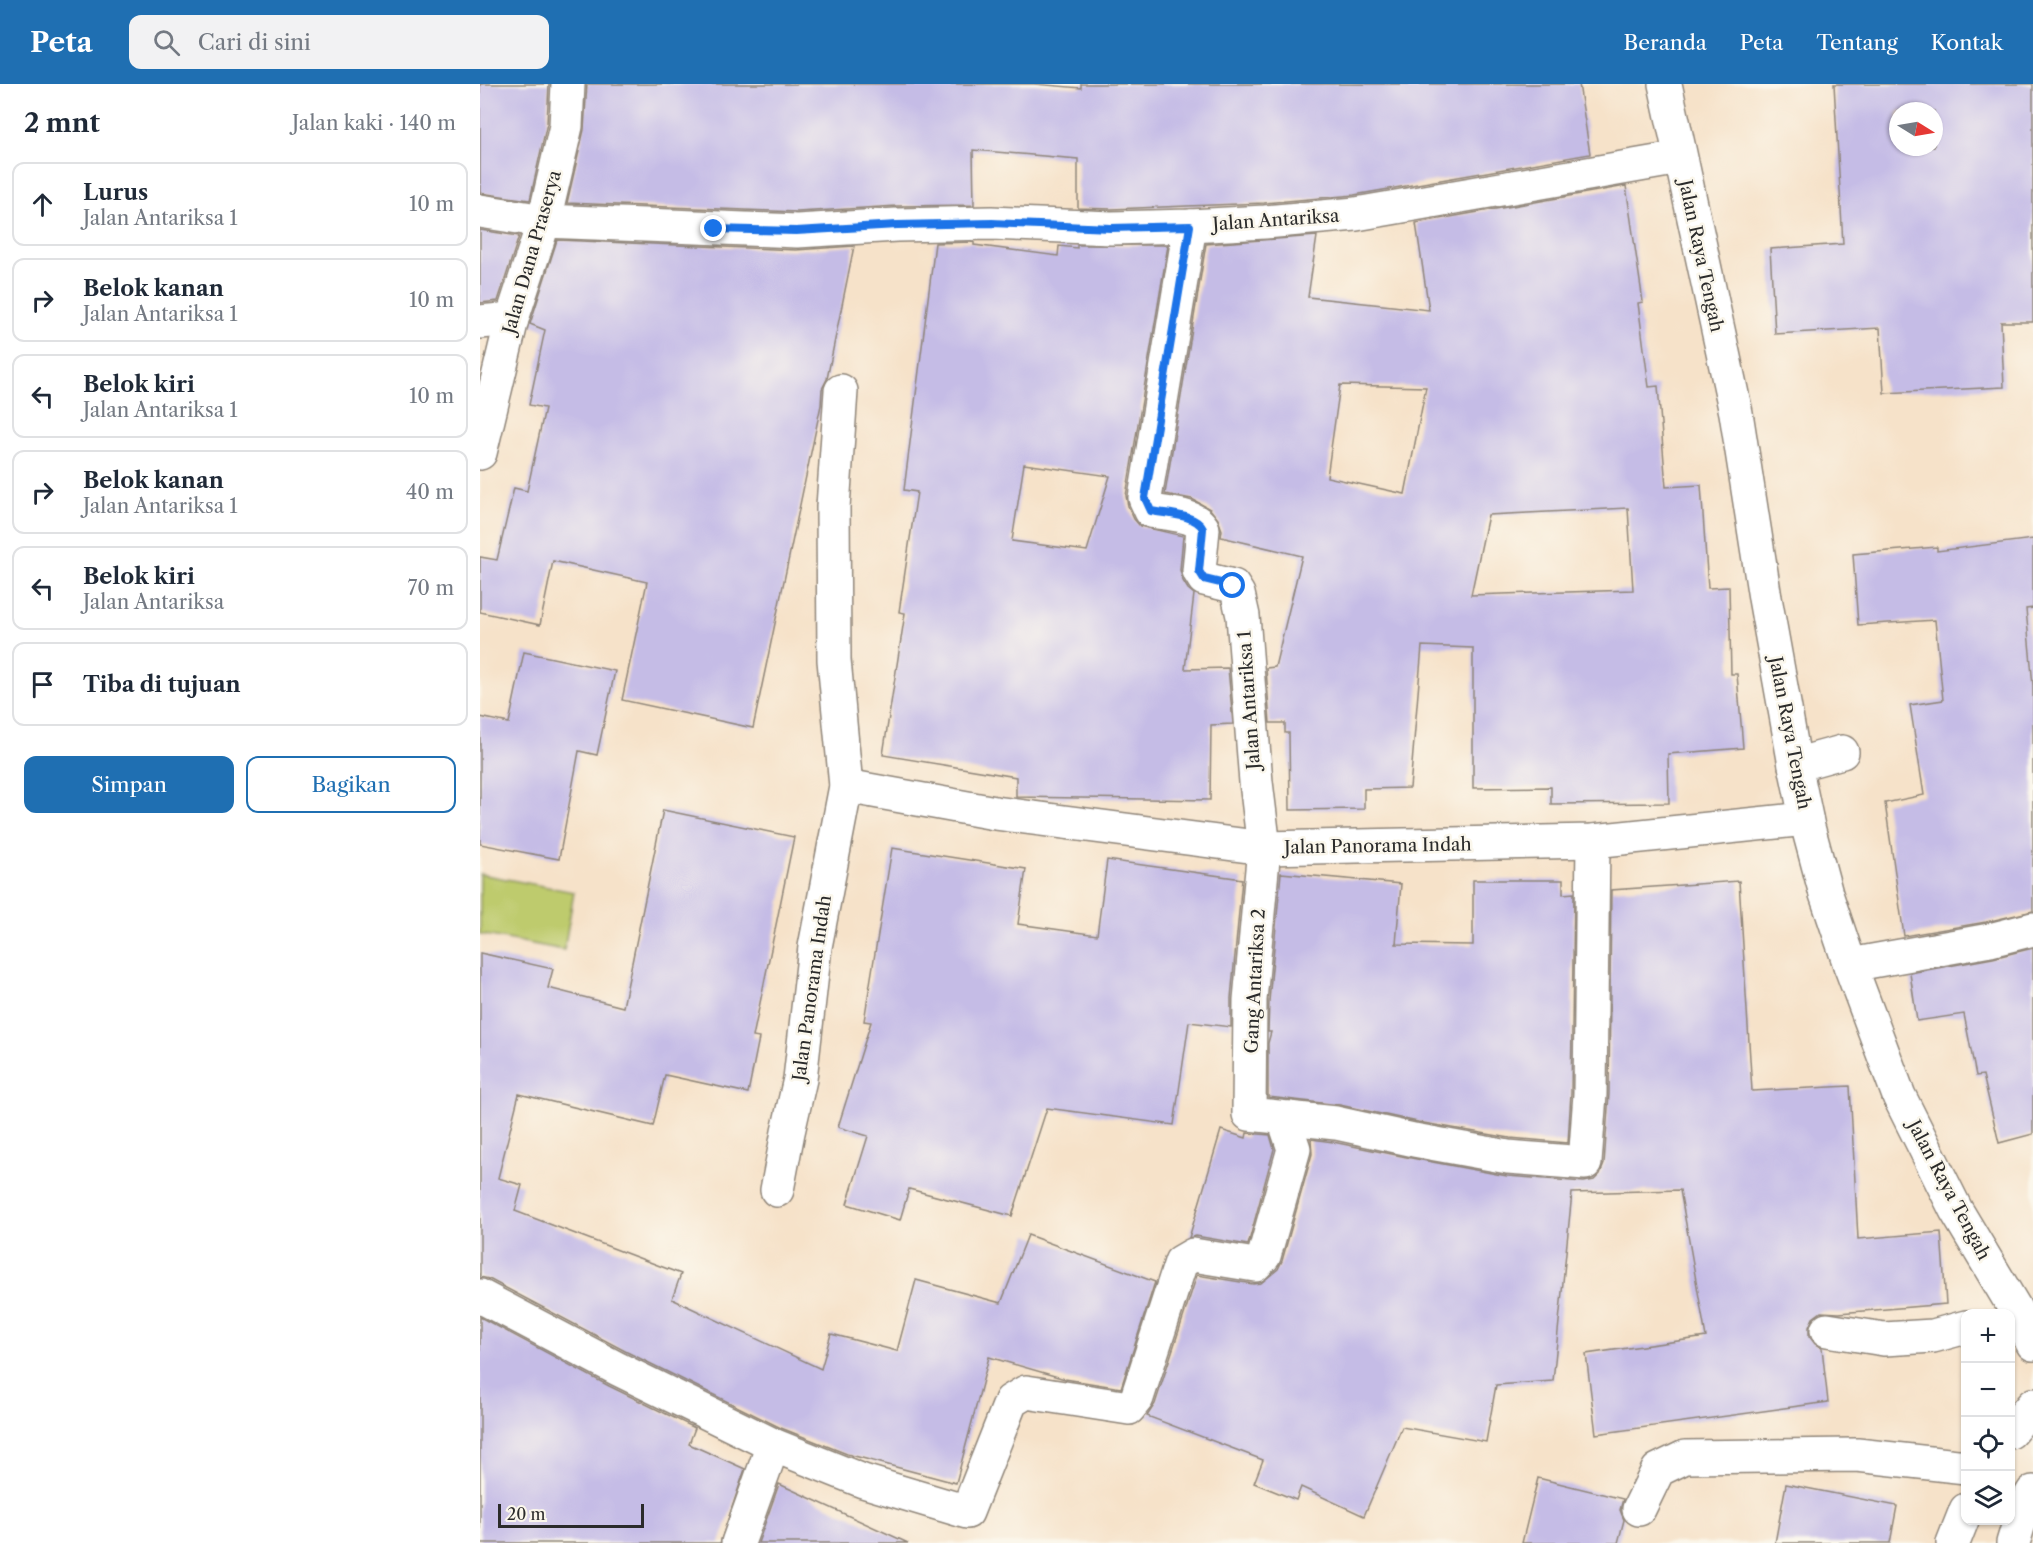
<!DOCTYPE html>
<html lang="id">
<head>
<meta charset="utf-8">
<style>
  body { margin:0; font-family:"Libre Caslon Text",serif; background:#f2f2f3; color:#1f2937 }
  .controls { position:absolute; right:18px; bottom:18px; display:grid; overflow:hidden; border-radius:12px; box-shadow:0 2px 4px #0004 }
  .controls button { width:54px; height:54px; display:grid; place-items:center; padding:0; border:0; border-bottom:2px solid #e0e1e3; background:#fff; color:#1f2937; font:30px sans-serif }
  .compass { position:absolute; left:1409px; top:18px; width:54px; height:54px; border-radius:50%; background:#fff; box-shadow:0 2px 4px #0004; rotate:101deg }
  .scale { position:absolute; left:18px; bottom:15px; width:146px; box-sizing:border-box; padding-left:6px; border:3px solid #2b2b2b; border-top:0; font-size:16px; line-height:21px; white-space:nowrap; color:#2b2b2b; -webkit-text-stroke:4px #fbf7ec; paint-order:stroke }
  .stop { position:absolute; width:18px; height:18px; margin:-14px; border:4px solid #1a73e8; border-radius:50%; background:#fff }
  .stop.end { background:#1a73e8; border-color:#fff; box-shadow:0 2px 6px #0008 }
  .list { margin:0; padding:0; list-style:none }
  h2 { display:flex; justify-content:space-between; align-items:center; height:78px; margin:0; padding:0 24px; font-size:26px }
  h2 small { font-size:20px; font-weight:400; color:#747a83 }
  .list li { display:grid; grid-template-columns:39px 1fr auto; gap:18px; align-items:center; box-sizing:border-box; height:84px; margin:0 12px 12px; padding:0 12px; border:2px solid #e0e1e3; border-radius:12px }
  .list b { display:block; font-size:22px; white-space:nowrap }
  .list p { margin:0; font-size:20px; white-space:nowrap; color:#747a83 }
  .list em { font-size:20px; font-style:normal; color:#747a83 }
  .actions { display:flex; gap:12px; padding:18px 24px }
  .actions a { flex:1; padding:14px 0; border:2px solid #1f6fb2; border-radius:12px; text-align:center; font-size:21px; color:#1f6fb2 }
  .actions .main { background:#1f6fb2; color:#fff }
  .icon { flex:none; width:33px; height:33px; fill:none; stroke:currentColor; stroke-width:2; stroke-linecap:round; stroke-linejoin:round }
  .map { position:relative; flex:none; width:1553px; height:1459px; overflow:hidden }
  header { display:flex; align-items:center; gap:36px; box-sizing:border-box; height:84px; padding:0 30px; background:#1f6fb2; color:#fff }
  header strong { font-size:28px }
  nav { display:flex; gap:33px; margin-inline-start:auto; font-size:21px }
  .search { width:420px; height:54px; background:#f2f2f3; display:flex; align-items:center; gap:15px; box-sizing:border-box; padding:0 21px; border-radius:12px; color:#747a83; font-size:22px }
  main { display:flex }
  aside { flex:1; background:#fff }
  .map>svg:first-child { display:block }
  .green { fill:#becb6d; stroke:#747b4c; stroke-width:1.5 }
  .building { fill:#c5bce6; fill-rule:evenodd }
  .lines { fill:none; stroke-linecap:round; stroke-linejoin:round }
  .minor-casing { stroke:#90867a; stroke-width:36 }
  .minor { stroke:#fff; stroke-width:33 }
  .route { stroke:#1a73e8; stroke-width:8 }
  .labels { text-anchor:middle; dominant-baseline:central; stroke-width:5; stroke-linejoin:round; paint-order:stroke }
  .street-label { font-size:18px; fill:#2b2b2b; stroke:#fbf7ec }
</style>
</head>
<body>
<header>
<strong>Peta</strong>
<div class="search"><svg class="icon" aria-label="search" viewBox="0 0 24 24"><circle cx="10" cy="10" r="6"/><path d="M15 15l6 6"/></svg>Cari di sini</div>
<nav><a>Beranda</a><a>Peta</a><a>Tentang</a><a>Kontak</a></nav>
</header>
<main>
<aside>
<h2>2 mnt<small>Jalan kaki · 140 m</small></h2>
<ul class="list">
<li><svg class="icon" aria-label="ahead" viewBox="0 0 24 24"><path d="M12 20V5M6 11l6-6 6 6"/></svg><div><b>Lurus</b><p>Jalan Antariksa 1</p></div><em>10 m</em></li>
<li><svg class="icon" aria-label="right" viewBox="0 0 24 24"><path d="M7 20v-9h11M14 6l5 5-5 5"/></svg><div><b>Belok kanan</b><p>Jalan Antariksa 1</p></div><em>10 m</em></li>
<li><svg class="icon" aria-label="left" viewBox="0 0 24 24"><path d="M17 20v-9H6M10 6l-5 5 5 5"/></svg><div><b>Belok kiri</b><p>Jalan Antariksa 1</p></div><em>10 m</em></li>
<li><svg class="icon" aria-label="right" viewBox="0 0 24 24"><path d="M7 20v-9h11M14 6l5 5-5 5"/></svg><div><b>Belok kanan</b><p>Jalan Antariksa 1</p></div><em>40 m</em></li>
<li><svg class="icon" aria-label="left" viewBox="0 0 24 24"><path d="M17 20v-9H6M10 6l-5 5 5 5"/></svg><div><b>Belok kiri</b><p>Jalan Antariksa</p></div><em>70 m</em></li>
<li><svg class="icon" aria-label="arrive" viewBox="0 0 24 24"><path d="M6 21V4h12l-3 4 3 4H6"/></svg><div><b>Tiba di tujuan</b></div></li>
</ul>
<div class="actions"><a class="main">Simpan</a><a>Bagikan</a></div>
</aside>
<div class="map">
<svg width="1553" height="1459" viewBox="0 0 1553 1459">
  <rect width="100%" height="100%" fill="#fbf7ec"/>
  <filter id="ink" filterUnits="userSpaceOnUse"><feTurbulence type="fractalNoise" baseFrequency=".0167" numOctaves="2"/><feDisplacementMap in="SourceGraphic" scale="12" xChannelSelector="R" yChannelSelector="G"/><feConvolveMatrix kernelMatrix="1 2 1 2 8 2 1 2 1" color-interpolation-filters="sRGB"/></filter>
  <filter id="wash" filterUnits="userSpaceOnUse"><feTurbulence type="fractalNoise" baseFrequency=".008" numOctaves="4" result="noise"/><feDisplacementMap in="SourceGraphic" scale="24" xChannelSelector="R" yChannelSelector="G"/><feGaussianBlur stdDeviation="1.35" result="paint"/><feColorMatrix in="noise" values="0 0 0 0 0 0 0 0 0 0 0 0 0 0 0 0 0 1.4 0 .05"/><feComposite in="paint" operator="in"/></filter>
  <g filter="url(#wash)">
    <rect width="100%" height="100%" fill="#f6e2c9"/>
    <path class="green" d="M 0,790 L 94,808 L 84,866 L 0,850 Z"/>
    <g id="blocks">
      <g class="building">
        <path d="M 0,0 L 69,0 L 67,39 L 50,116 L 0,109 Z"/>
        <path d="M 107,0 L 554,0 L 601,4 L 601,0 L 1099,0 L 1110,70 L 874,111 L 784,119 L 631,125 L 598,124 L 598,75 L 493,66 L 494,121 L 417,122 L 317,128 L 87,119 L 104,46 Z"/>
        <path d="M 1354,0 L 1553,0 L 1553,238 L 1521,238 L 1524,303 L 1404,309 L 1400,244 L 1295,250 L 1290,165 L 1363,160 ZM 1418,27 L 1454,27 L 1454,63 L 1418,63 Z"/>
        <path d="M 1146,102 L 1163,218 L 1158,219 L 1169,303 L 1178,302 L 1186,403 L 1221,401 L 1228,504 L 1249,503 L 1251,590 L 1257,590 L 1263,664 L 1188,670 L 1189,719 L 1071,720 L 1071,703 L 993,704 L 993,564 L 942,562 L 930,704 L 884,705 L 884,725 L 810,726 L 809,649 L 805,649 L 805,639 L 790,639 L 786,584 L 795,583 L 822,472 L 741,453 L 742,446 L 738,435 L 730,425 L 712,415 L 685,410 L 726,160 L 837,152 L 828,213 L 949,226 L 936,139 ZM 860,301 L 946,303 L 925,410 L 847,393 ZM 1148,424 L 1153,506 L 991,511 L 1008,431 Z"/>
        <path d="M 0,146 L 39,152 L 18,217 L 0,219 Z"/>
        <path d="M 77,156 L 316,166 L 374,162 L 347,295 L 342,305 L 341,321 L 273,644 L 142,616 L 167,498 L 73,477 L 60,541 L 0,528 L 0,473 L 17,476 L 34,404 L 47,407 L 65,324 L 49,321 L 65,246 L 50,240 Z"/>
        <path d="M 494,158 L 494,161 L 578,172 L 579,162 L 597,164 L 597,161 L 688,161 L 646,412 L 648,422 L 654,435 L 660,442 L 703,452 L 700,486 L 703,497 L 708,505 L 714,510 L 705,585 L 748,584 L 753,640 L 731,641 L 730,716 L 536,713 L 536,693 L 403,671 L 425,529 L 419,528 L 437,408 L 424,406 L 455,159 ZM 544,380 L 630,392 L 607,467 L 532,457 Z"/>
        <path d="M 1553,455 L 1553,524 L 1546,525 L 1553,602 L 1553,827 L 1506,838 L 1424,852 L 1405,719 L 1444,711 L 1430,621 L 1463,616 L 1455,536 L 1378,541 L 1373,470 L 1457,463 L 1457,467 Z"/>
        <path d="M 44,568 L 135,587 L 117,671 L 99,667 L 79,775 L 0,760 L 0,633 L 29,639 Z"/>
        <path d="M 183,726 L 314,753 L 273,953 L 279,954 L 268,1009 L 185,991 L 173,1042 L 39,1010 L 18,1094 L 42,1101 L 35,1127 L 201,1190 L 192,1215 L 341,1285 L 351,1250 L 417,1267 L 436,1196 L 521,1219 L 548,1151 L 675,1198 L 641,1304 L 585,1295 L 509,1273 L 476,1399 L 367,1370 L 301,1344 L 147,1268 L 9,1195 L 0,1193 L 0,869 L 73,885 L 68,904 L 143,923 Z"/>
        <path d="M 412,764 L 546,785 L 538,840 L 617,851 L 627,776 L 762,795 L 751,914 L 751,943 L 709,938 L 694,1041 L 567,1024 L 532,1132 L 429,1105 L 420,1136 L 367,1120 L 388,1052 L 358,1043 L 391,938 L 384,937 Z"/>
        <path d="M 801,789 L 921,800 L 916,860 L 993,861 L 993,796 L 1083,796 L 1083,810 L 1094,809 L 1091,1009 L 1088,1059 L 1030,1054 L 938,1038 L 860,1021 L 788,1013 L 788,959 L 791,948 L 788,948 L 789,917 Z"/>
        <path d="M 1259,797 L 1272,1007 L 1370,1002 L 1378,1155 L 1461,1148 L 1466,1220 L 1359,1229 L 1341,1228 L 1333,1234 L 1329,1243 L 1329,1252 L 1335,1260 L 1342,1264 L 1348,1318 L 1116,1350 L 1106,1270 L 1226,1253 L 1200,1106 L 1092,1109 L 1073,1297 L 1016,1301 L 1006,1358 L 922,1343 L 884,1432 L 821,1403 L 816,1416 L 774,1399 L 783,1376 L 667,1332 L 675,1320 L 717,1191 L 773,1200 L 781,1199 L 798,1185 L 802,1177 L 832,1070 L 831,1055 L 853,1058 L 931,1074 L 1027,1092 L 1104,1098 L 1114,1096 L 1120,1090 L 1124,1080 L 1129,1010 L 1131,806 Z"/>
        <path d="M 1553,864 L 1553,1050 L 1519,1059 L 1503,991 L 1496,992 L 1484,930 L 1437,937 L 1430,889 L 1513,874 Z"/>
        <path d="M 741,1046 L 766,1054 L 767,1049 L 790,1051 L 794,1065 L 768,1161 L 716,1152 L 709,1154 Z"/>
        <path d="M 0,1233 L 129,1302 L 215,1344 L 209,1360 L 265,1385 L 240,1459 L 0,1459 Z"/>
        <path d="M 1058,1394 L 1143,1415 L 1140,1426 L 1144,1436 L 1138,1459 L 1042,1459 Z"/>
        <path d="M 299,1400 L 428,1459 L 278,1459 Z"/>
        <path d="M 1306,1400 L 1417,1422 L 1410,1459 L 1295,1459 Z"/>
      </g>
    </g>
  </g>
  <g filter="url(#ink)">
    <use href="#blocks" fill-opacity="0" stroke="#90867a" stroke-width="1.5"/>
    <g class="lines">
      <g class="minor-casing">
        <g id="minor">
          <path d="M 1185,0 L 1256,329 L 1285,514 L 1315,681 L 1328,743 L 1346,810 L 1370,881 L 1419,1012 L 1476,1126 L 1534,1223 L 1553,1260"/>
          <path d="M 0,127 L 64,137 L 317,147 L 417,141 L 511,139 L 631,144 L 710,142 L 785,138 L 876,130 L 1200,74"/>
          <path d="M 710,142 L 665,414 L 671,427 C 686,430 716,430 723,445 L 719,487 L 724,495 L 753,502 L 758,510 L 763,532 L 776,698 L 784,764 L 770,916 L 769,1030 L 856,1039 L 934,1056 L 1028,1073 L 1105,1079 L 1110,1010 L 1113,757"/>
          <path d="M 0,238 L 32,235"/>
          <path d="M 0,369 L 32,235 L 64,137 L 86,42 L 88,0"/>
          <path d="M 1315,681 L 1362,668"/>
          <path d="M 366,702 L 515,729 L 784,764 L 1113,757 L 1326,735"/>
          <path d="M 1370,881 L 1510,856 L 1553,845"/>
          <path d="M 297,1106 L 308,1048 L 320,995 L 335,863 L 366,702 L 354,576 L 353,423 L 361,307"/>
          <path d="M 0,1212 L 138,1285 L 293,1361 L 383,1397 L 487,1428 L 531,1317 L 546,1308 L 649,1324 L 657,1314 L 701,1178 L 713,1171 L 775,1181 L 784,1172 L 814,1065 L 807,1044 L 810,1034"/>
          <path d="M 1347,1246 L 1404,1255 L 1453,1252 L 1486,1243"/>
          <path d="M 1530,1348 L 1553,1321"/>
          <path d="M 1159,1425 L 1178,1386 L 1205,1373 L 1377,1371 L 1486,1383"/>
          <path d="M 258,1459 L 293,1361"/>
          <path d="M 1473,1459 L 1486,1426"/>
          <path d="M 1533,1459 L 1544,1423 L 1553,1408"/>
        </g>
      </g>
      <use href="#minor" class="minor"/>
    </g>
  </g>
  <g class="lines" filter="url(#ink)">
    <path class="route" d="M 234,145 L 316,147 L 417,141 L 512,139 L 631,144 L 710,142 L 665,414 L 671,427 C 686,430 716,430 723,445 L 719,487 L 724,495 L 753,502"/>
  </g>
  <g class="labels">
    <g class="street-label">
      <text transform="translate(796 136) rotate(-4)">Jalan Antariksa</text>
      <text transform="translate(52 168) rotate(-74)">Jalan Dana Praserya</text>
      <text transform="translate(1221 172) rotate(78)">Jalan Raya Tengah</text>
      <text transform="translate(769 616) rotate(-94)">Jalan Antariksa 1</text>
      <text transform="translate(1310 649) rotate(79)">Jalan Raya Tengah</text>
      <text transform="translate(898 762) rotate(-1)">Jalan Panorama Indah</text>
      <text transform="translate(775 897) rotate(-87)">Gang Antariksa 2</text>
      <text transform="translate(332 904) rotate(-82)">Jalan Panorama Indah</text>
      <text transform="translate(1469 1106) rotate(62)">Jalan Raya Tengah</text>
    </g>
  </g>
</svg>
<div class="controls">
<button>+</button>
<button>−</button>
<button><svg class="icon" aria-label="locate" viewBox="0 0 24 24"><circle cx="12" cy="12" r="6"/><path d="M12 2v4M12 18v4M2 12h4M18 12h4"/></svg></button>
<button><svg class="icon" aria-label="layers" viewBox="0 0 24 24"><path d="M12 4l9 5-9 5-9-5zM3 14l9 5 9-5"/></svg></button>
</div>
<svg class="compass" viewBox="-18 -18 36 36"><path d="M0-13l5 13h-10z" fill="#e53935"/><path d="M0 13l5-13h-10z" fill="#747a83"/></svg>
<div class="scale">20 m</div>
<div class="stop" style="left:753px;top:502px"></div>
<div class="stop end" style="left:234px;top:145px"></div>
</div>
</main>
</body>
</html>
